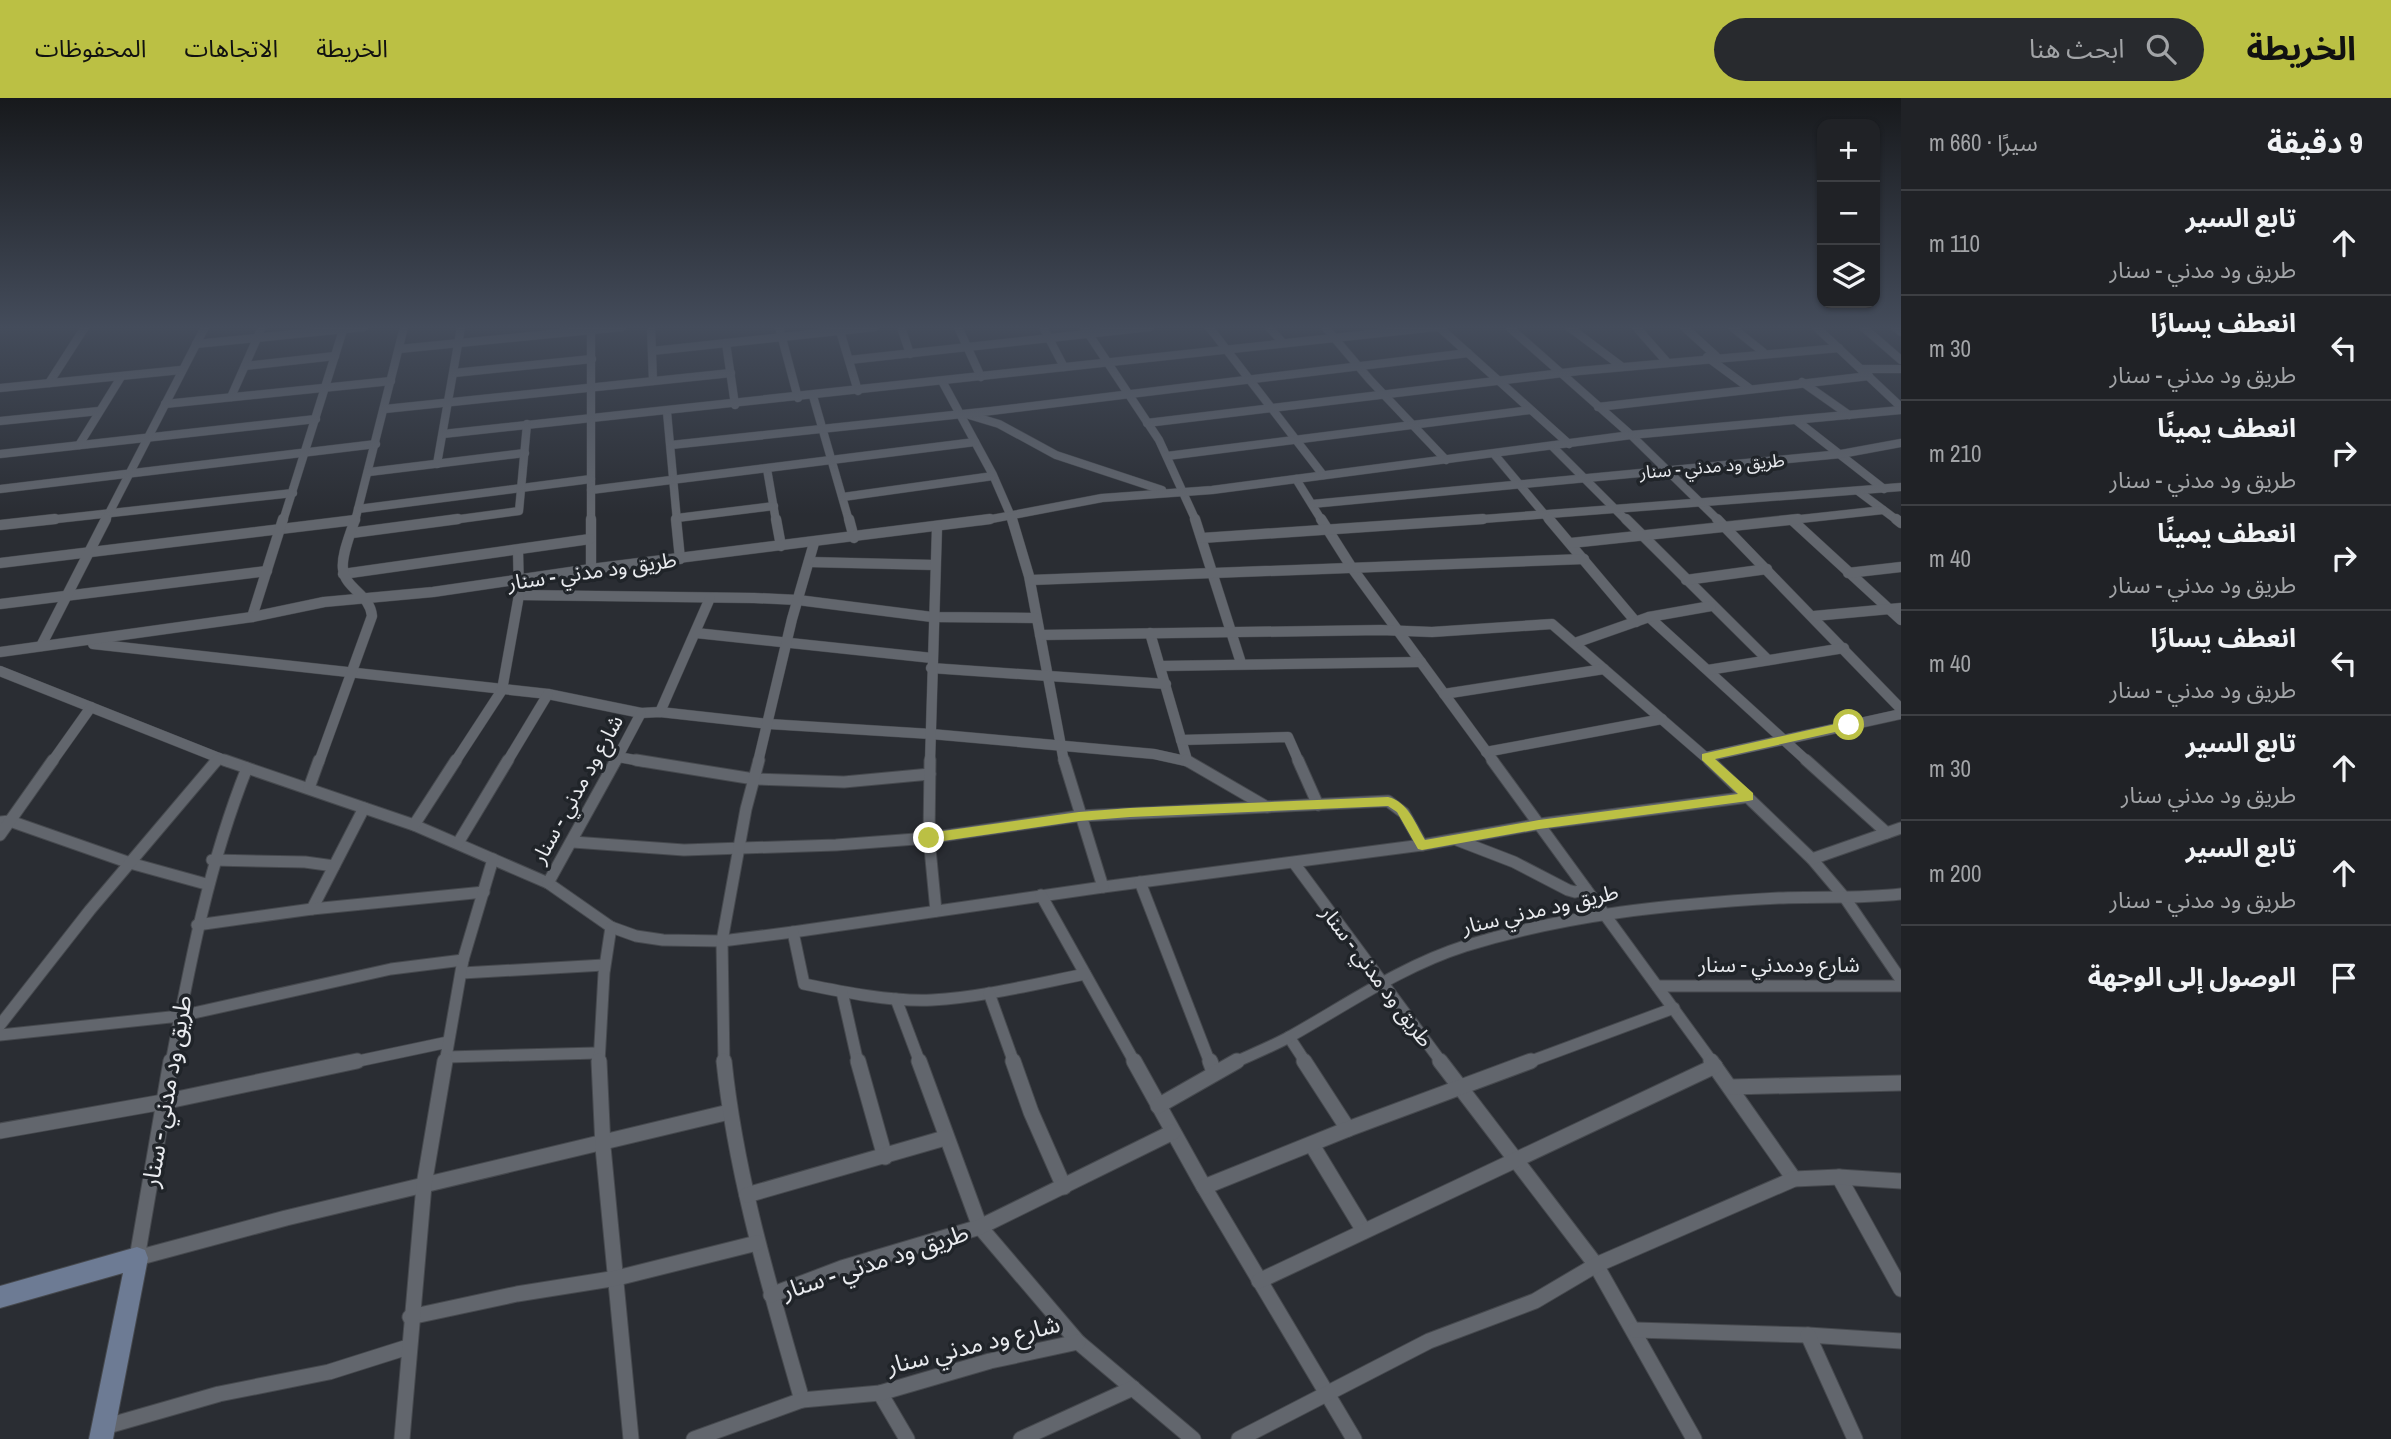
<!DOCTYPE html>
<html lang="ar">
<head>
<meta charset="utf-8">
<style>
  body { margin:0; font-family:"Archivo Narrow","Noto Sans Arabic",sans-serif; background:#282a2e; color:#f1f3f6; direction:rtl }
  .controls { position:absolute; right:21px; top:21px; display:grid; overflow:hidden; border-radius:14px; box-shadow:0 2px 5px #0004 }
  .controls button { width:63px; height:63px; display:grid; place-items:center; padding:0; border:0; border-bottom:2px solid #3d3f43; background:#202226; color:#f1f3f6; font:35px sans-serif }
  .stop { position:absolute; width:21px; height:21px; margin:-16px; border:5px solid #bbc044; border-radius:50%; background:#fff }
  .stop.end { background:#bbc044; border-color:#fff; box-shadow:0 2px 7px #0008 }
  .list { margin:0; padding:0; list-style:none }
  h2 { display:flex; justify-content:space-between; align-items:center; height:91px; margin:0; padding:0 28px; font-size:30px }
  h2 small { font-size:23px; font-weight:400; color:#a2a4a7 }
  .list li { display:grid; grid-template-columns:46px 1fr auto; gap:21px; align-items:center; box-sizing:border-box; height:105px; padding:0 28px; border-top:2px solid #3d3f43 }
  .list b { display:block; font-size:26px; white-space:nowrap }
  .list p { margin:0; font-size:23px; white-space:nowrap; color:#a2a4a7 }
  .list em { font-size:23px; font-style:normal; color:#a2a4a7 }
  .icon { flex:none; width:38px; height:38px; fill:none; stroke:currentColor; stroke-width:2; stroke-linecap:round; stroke-linejoin:round }
  .map { position:relative; flex:none; width:1901px; height:1341px; overflow:hidden; direction:ltr }
  header { display:flex; align-items:center; gap:42px; box-sizing:border-box; height:98px; padding:0 35px; background:#bbc044; color:#111 }
  header strong { font-size:33px }
  nav { display:flex; gap:38px; margin-inline-start:auto; font-size:24px }
  .search { width:490px; height:63px; background:#282a2e; display:flex; align-items:center; gap:18px; box-sizing:border-box; padding:0 24px; border-radius:38px; color:#a2a4a7; font-size:26px }
  main { display:flex }
  aside { flex:1; background:#202226 }
  .map>svg:first-child { display:block }
  .lines { fill:none; stroke-linecap:round; stroke-linejoin:round }
  .street-far3-casing { stroke:#46494e; stroke-width:9 }
  .street-far2-casing { stroke:#46494e; stroke-width:11 }
  .street-far1-casing { stroke:#46494e; stroke-width:13 }
  .street-casing { stroke:#46494e; stroke-width:17 }
  .secondary-casing { stroke:#46494e; stroke-width:2 }
  .street-far3 { stroke:#62666d; stroke-width:8 }
  .street-far2 { stroke:#62666d; stroke-width:10 }
  .street-far1 { stroke:#62666d; stroke-width:11 }
  .street { stroke:#62666d; stroke-width:15 }
  .secondary { fill:#6d7b94; fill-rule:evenodd }
  .route { fill:#bbc044 }
  .labels { text-anchor:middle; dominant-baseline:central; stroke-width:7; stroke-linejoin:round; paint-order:stroke }
  .far-street-label { font-size:18px; fill:#e9ebef; stroke:#202429 }
  .street-label { font-size:21px; fill:#e9ebef; stroke:#202429 }
  .near-street-label { font-size:24px; fill:#e9ebef; stroke:#202429 }
</style>
</head>
<body>
<header>
<strong>الخريطة</strong>
<div class="search"><svg class="icon" aria-label="search" viewBox="0 0 24 24"><circle cx="10" cy="10" r="6"/><path d="M15 15l6 6"/></svg>ابحث هنا</div>
<nav><a>الخريطة</a><a>الاتجاهات</a><a>المحفوظات</a></nav>
</header>
<main>
<aside>
<h2>9 دقيقة<small>سيرًا · 660 m</small></h2>
<ul class="list">
<li><svg class="icon" aria-label="ahead" viewBox="0 0 24 24"><path d="M12 20V5M6 11l6-6 6 6"/></svg><div><b>تابع السير</b><p>طريق ود مدني - سنار</p></div><em>110 m</em></li>
<li><svg class="icon" aria-label="left" viewBox="0 0 24 24"><path d="M17 20v-9H6M10 6l-5 5 5 5"/></svg><div><b>انعطف يسارًا</b><p>طريق ود مدني - سنار</p></div><em>30 m</em></li>
<li><svg class="icon" aria-label="right" viewBox="0 0 24 24"><path d="M7 20v-9h11M14 6l5 5-5 5"/></svg><div><b>انعطف يمينًا</b><p>طريق ود مدني - سنار</p></div><em>210 m</em></li>
<li><svg class="icon" aria-label="right" viewBox="0 0 24 24"><path d="M7 20v-9h11M14 6l5 5-5 5"/></svg><div><b>انعطف يمينًا</b><p>طريق ود مدني - سنار</p></div><em>40 m</em></li>
<li><svg class="icon" aria-label="left" viewBox="0 0 24 24"><path d="M17 20v-9H6M10 6l-5 5 5 5"/></svg><div><b>انعطف يسارًا</b><p>طريق ود مدني - سنار</p></div><em>40 m</em></li>
<li><svg class="icon" aria-label="ahead" viewBox="0 0 24 24"><path d="M12 20V5M6 11l6-6 6 6"/></svg><div><b>تابع السير</b><p>طريق ود مدني سنار</p></div><em>30 m</em></li>
<li><svg class="icon" aria-label="ahead" viewBox="0 0 24 24"><path d="M12 20V5M6 11l6-6 6 6"/></svg><div><b>تابع السير</b><p>طريق ود مدني - سنار</p></div><em>200 m</em></li>
<li><svg class="icon" aria-label="arrive" viewBox="0 0 24 24"><path d="M6 21V4h12l-3 4 3 4H6"/></svg><div><b>الوصول إلى الوجهة</b></div></li>
</ul>
</aside>
<div class="map">
<svg width="1901" height="1341" viewBox="0 0 1901 1341">
  <rect width="100%" height="100%" fill="#2a2d33"/>
  <g class="lines">
    <g class="street-far3-casing">
      <g id="street-far3">
        <path d="M 591,229 L 591,423"/>
        <path d="M 651,229 L 653,283"/>
        <path d="M 779,229 L 798,300"/>
        <path d="M 901,229 L 910,256"/>
        <path d="M 958,229 L 981,279"/>
        <path d="M 1043,229 L 1064,269"/>
        <path d="M 1084,229 L 1159,342 L 1196,423"/>
        <path d="M 1209,229 L 1323,377"/>
        <path d="M 1269,229 L 1282,244"/>
        <path d="M 1325,229 L 1370,282 L 1446,362"/>
        <path d="M 1439,229 L 1569,346"/>
        <path d="M 1509,229 L 1631,337 L 1719,423"/>
        <path d="M 1569,229 L 1621,268"/>
        <path d="M 1636,229 L 1666,263"/>
        <path d="M 1684,229 L 1716,258"/>
        <path d="M 1732,229 L 1763,254"/>
        <path d="M 1816,229 L 1901,309"/>
        <path d="M 1863,229 L 1901,262"/>
        <path d="M 1895,229 L 1901,234"/>
        <path d="M 840,233 L 858,293"/>
        <path d="M 726,245 L 735,307"/>
        <path d="M 196,246 L 364,229"/>
        <path d="M 399,251 L 622,229"/>
        <path d="M 652,253 L 875,229"/>
        <path d="M 1707,259 L 1749,290"/>
        <path d="M 849,262 L 1150,229"/>
        <path d="M 245,268 L 335,258"/>
        <path d="M 1861,271 L 1901,271"/>
        <path d="M 454,275 L 592,261"/>
        <path d="M 942,283 L 993,377 L 1013,423"/>
        <path d="M 1802,284 L 1849,317"/>
        <path d="M 49,285 L 85,229"/>
        <path d="M 0,290 L 181,272"/>
        <path d="M 813,298 L 849,423"/>
        <path d="M 231,299 L 262,229"/>
        <path d="M 165,306 L 391,283"/>
        <path d="M 1598,309 L 1869,278"/>
        <path d="M 385,311 L 731,275"/>
        <path d="M 667,314 L 677,423"/>
        <path d="M 969,317 L 999,326 L 1056,357 L 1162,392"/>
        <path d="M 0,323 L 99,313"/>
        <path d="M 1797,323 L 1884,391"/>
        <path d="M 1147,325 L 1579,273 L 1839,250"/>
        <path d="M 443,336 L 1436,229"/>
        <path d="M 79,347 L 121,279"/>
        <path d="M 671,347 L 991,313 L 1468,255"/>
        <path d="M 1552,348 L 1627,423"/>
        <path d="M 0,356 L 316,321"/>
        <path d="M 1494,356 L 1550,423"/>
        <path d="M 1167,358 L 1530,312"/>
        <path d="M 437,366 L 461,229"/>
        <path d="M 767,371 L 776,423"/>
        <path d="M 369,374 L 525,355"/>
        <path d="M 1296,381 L 1322,423"/>
        <path d="M 0,391 L 376,346"/>
        <path d="M 591,392 L 975,344"/>
        <path d="M 1858,393 L 1898,423"/>
        <path d="M 843,399 L 993,378"/>
        <path d="M 1312,406 L 1841,356 L 1901,345"/>
        <path d="M 358,411 L 591,381"/>
        <path d="M 677,420 L 774,408"/>
        <path d="M 39,423 L 293,395"/>
        <path d="M 105,423 L 205,229"/>
        <path d="M 283,423 L 343,232"/>
        <path d="M 349,423 L 355,422"/>
        <path d="M 355,423 L 404,229"/>
        <path d="M 445,423 L 519,413 L 527,326"/>
        <path d="M 981,423 L 1102,400 L 1212,392 L 1631,337 L 1901,312"/>
        <path d="M 1457,423 L 1901,389"/>
        <path d="M 1782,423 L 1883,412"/>
      </g>
    </g>
    <g class="street-far2-casing">
      <g id="street-far2">
        <path d="M 591,421 L 591,471"/>
        <path d="M 676,421 L 680,461"/>
        <path d="M 776,421 L 781,448"/>
        <path d="M 849,421 L 854,440"/>
        <path d="M 1012,421 L 1029,478 L 1064,664"/>
        <path d="M 1195,421 L 1241,565"/>
        <path d="M 1321,421 L 1352,470 L 1494,664"/>
        <path d="M 1549,421 L 1636,524"/>
        <path d="M 1626,421 L 1768,562"/>
        <path d="M 1717,421 L 1901,611"/>
        <path d="M 1896,421 L 1901,425"/>
        <path d="M 1792,422 L 1901,522"/>
        <path d="M 0,427 L 55,421"/>
        <path d="M 352,435 L 458,421"/>
        <path d="M 1202,440 L 1483,421"/>
        <path d="M 1571,445 L 1798,421"/>
        <path d="M 809,464 L 935,467"/>
        <path d="M 0,465 L 355,422"/>
        <path d="M 1848,475 L 1901,469"/>
        <path d="M 343,476 L 590,441"/>
        <path d="M 1031,482 L 1584,461"/>
        <path d="M 1686,482 L 1767,471"/>
        <path d="M 519,497 L 754,500 L 798,502 L 932,519 L 1036,520"/>
        <path d="M 0,506 L 267,473"/>
        <path d="M 1814,518 L 1901,510"/>
        <path d="M 252,519 L 283,421"/>
        <path d="M 1649,519 L 1808,664"/>
        <path d="M 696,535 L 932,560"/>
        <path d="M 1150,535 L 1187,662"/>
        <path d="M 1040,537 L 1381,532 L 1432,534 L 1552,526 L 1711,664"/>
        <path d="M 1575,545 L 1649,519 L 1711,508"/>
        <path d="M 93,546 L 548,596 L 641,615 L 660,614 L 769,626 L 931,636 L 1154,656 L 1190,664"/>
        <path d="M 41,548 L 106,421"/>
        <path d="M 0,554 L 252,519 L 324,504 L 433,494 L 591,471 L 990,421"/>
        <path d="M 1160,568 L 1421,564"/>
        <path d="M 931,570 L 1166,586"/>
        <path d="M 1708,572 L 1844,550"/>
        <path d="M 0,573 L 229,664"/>
        <path d="M 1444,596 L 1604,571"/>
        <path d="M 660,614 L 710,500"/>
        <path d="M 1181,642 L 1288,639 L 1299,664"/>
        <path d="M 1486,654 L 1662,621"/>
        <path d="M 618,659 L 646,664"/>
        <path d="M 1706,659 L 1901,616"/>
        <path d="M 52,664 L 91,609"/>
        <path d="M 216,664 L 219,660"/>
        <path d="M 319,664 L 372,518 C 370,496 345,491 343,471 C 341,457 351,435 355,421"/>
        <path d="M 455,664 L 502,592 L 519,497 L 518,452"/>
        <path d="M 507,664 L 548,596"/>
        <path d="M 615,664 L 641,615"/>
        <path d="M 758,664 L 792,521 L 814,445"/>
        <path d="M 930,664 L 937,429"/>
      </g>
    </g>
    <g class="street-far1-casing">
      <g id="street-far1">
        <path d="M 224,662 L 414,727 L 548,785 L 611,829 L 636,838 L 663,842 L 722,843 L 793,834 L 1103,789 L 1422,747 L 1540,726 L 1748,699"/>
        <path d="M 636,662 L 754,681 L 844,684 L 930,676"/>
        <path d="M 930,662 L 929,740 L 936,813"/>
        <path d="M 1064,662 L 1103,789"/>
        <path d="M 1186,662 L 1267,709"/>
        <path d="M 1298,662 L 1318,707"/>
        <path d="M 1492,662 L 1713,965"/>
        <path d="M 1709,662 L 1812,761 L 1845,800 L 1901,882"/>
        <path d="M 1806,662 L 1887,735"/>
        <path d="M 309,690 L 319,662"/>
        <path d="M 0,724 L 10,723 L 130,765 L 206,786"/>
        <path d="M 414,727 L 456,662"/>
        <path d="M 0,737 L 53,662"/>
        <path d="M 1457,742 L 1514,764 L 1568,792 L 1575,794 L 1586,791"/>
        <path d="M 573,744 L 684,752 L 836,747 L 929,740 L 1079,718 L 1388,703 L 1404,715 L 1422,747"/>
        <path d="M 458,745 L 508,662"/>
        <path d="M 1812,761 L 1901,730"/>
        <path d="M 212,762 L 305,764 L 334,768"/>
        <path d="M 1294,765 L 1442,965"/>
        <path d="M 1140,784 L 1210,965"/>
        <path d="M 548,785 L 616,662"/>
        <path d="M 1041,797 L 1135,965"/>
        <path d="M 312,811 L 364,710"/>
        <path d="M 197,827 L 312,811 L 484,794"/>
        <path d="M 793,834 L 804,886 C 843,894 892,904 932,902 C 983,899 1035,886 1085,876"/>
        <path d="M 462,875 L 604,867"/>
        <path d="M 1657,888 L 1901,888"/>
        <path d="M 842,894 L 858,965"/>
        <path d="M 989,895 L 1014,965"/>
        <path d="M 896,901 L 920,965"/>
        <path d="M 0,927 L 90,812 L 217,662"/>
        <path d="M 0,937 L 180,918 L 391,871 L 463,862"/>
        <path d="M 1289,939 L 1306,965"/>
        <path d="M 447,959 L 597,955"/>
        <path d="M 171,965 C 190,865 209,765 247,670"/>
        <path d="M 349,965 L 448,944"/>
        <path d="M 445,965 L 463,862 L 493,761"/>
        <path d="M 599,965 L 604,875 L 611,829"/>
        <path d="M 724,965 L 722,843 L 746,711 L 759,662"/>
        <path d="M 1233,965 C 1253,956 1273,948 1291,938 C 1348,906 1402,868 1465,848 C 1568,816 1672,806 1779,800 C 1820,798 1860,801 1901,796"/>
        <path d="M 1526,965 L 1674,910"/>
      </g>
    </g>
    <g class="street-casing">
      <g id="street">
        <path d="M 171,963 L 137,1160 L 286,1120 L 729,1014"/>
        <path d="M 599,963 L 603,1049 L 631,1341"/>
        <path d="M 724,963 C 736,1079 770,1190 802,1302"/>
        <path d="M 858,963 L 885,1059"/>
        <path d="M 919,963 L 980,1129 L 1078,1244 L 1193,1341"/>
        <path d="M 1013,963 L 1031,1014 L 1064,1089"/>
        <path d="M 1134,963 L 1204,1089 L 1354,1341"/>
        <path d="M 1210,963 L 1214,974"/>
        <path d="M 1304,963 L 1348,1031"/>
        <path d="M 1440,963 L 1596,1167 L 1694,1341"/>
        <path d="M 1711,963 L 1794,1081"/>
        <path d="M 1730,989 L 1901,985"/>
        <path d="M 1158,1008 L 1237,963"/>
        <path d="M 0,1033 L 163,1004 L 357,963"/>
        <path d="M 1312,1047 L 1364,1133"/>
        <path d="M 1839,1079 L 1901,1191"/>
        <path d="M 1204,1089 L 1348,1031 L 1531,963"/>
        <path d="M 747,1097 L 945,1040"/>
        <path d="M 1259,1183 L 1715,968"/>
        <path d="M 771,1197 L 842,1170 L 980,1129 L 1173,1034"/>
        <path d="M 410,1219 L 517,1196 L 617,1180 L 757,1145"/>
        <path d="M 1635,1232 L 1808,1237 L 1901,1243"/>
        <path d="M 1808,1237 L 1855,1341"/>
        <path d="M 880,1295 L 907,1341"/>
        <path d="M 104,1329 L 219,1296 L 329,1274 L 408,1249"/>
        <path d="M 402,1341 L 424,1087 L 445,963"/>
        <path d="M 694,1341 L 802,1302 L 880,1295 L 990,1263 L 1078,1244"/>
        <path d="M 1021,1341 L 1133,1290"/>
        <path d="M 1239,1341 L 1429,1243 L 1535,1203 L 1596,1167 L 1794,1081 L 1839,1079 L 1901,1083"/>
      </g>
    </g>
    <g class="secondary-casing">
      <path id="secondary" d="M 137,1149 L 145,1152 L 148,1160 L 113,1341 L 89,1341 L 123,1175 L 0,1210 L 0,1188 Z"/>
    </g>
    <use href="#street-far3" class="street-far3"/>
    <use href="#street-far2" class="street-far2"/>
    <use href="#street-far1" class="street-far1"/>
    <use href="#street" class="street"/>
    <use href="#secondary" class="secondary"/>
  </g>
  <linearGradient id="sky" x2="0" y2="1"><stop stop-color="#17191c"/><stop offset="0.55" stop-color="#444c5b"/><stop offset="1" stop-color="#444c5b" stop-opacity="0"/></linearGradient>
  <rect width="1901" height="417" fill="url(#sky)"/>
  <path class="route" d="M 1849,623 L 1854,627 L 1853,630 L 1715,661 L 1753,695 L 1753,702 L 1748,703 L 1539,731 L 1422,752 L 1418,751 L 1397,714 L 1388,708 L 1130,719 L 1079,723 L 929,745 L 923,740 L 929,735 L 1079,714 L 1130,710 L 1388,699 C 1408,704 1415,725 1425,742 L 1539,722 L 1738,696 L 1702,662 L 1702,656 Z"/>
  <g class="labels">
    <g class="far-street-label">
      <text transform="translate(1712 368) rotate(-5)">طريق ود مدني - سنار</text>
    </g>
    <g class="street-label">
      <text transform="translate(592 473) rotate(-8)">طريق ود مدني - سنار</text>
      <text transform="translate(577 691) rotate(-61)">شارع ود مدني - سنار</text>
      <text transform="translate(1540 811) rotate(-13)">طريق ود مدني سنار</text>
      <text x="1779" y="866">شارع ودمدني - سنار</text>
      <text transform="translate(1377 878) rotate(53)">طريق ود مدني - سنار</text>
    </g>
    <g class="near-street-label">
      <text transform="translate(166 993) rotate(-80)">طريق ود مدني - سنار</text>
      <text transform="translate(875 1163) rotate(-18)">طريق ود مدني - سنار</text>
      <text transform="translate(973 1246) rotate(-14)">شارع ود مدني سنار</text>
    </g>
  </g>
</svg>
<div class="controls">
<button>+</button>
<button>−</button>
<button><svg class="icon" aria-label="layers" viewBox="0 0 24 24"><path d="M12 4l9 5-9 5-9-5zM3 14l9 5 9-5"/></svg></button>
</div>
<div class="stop" style="left:1849px;top:627px"></div>
<div class="stop end" style="left:929px;top:740px"></div>
</div>
</main>
</body>
</html>
